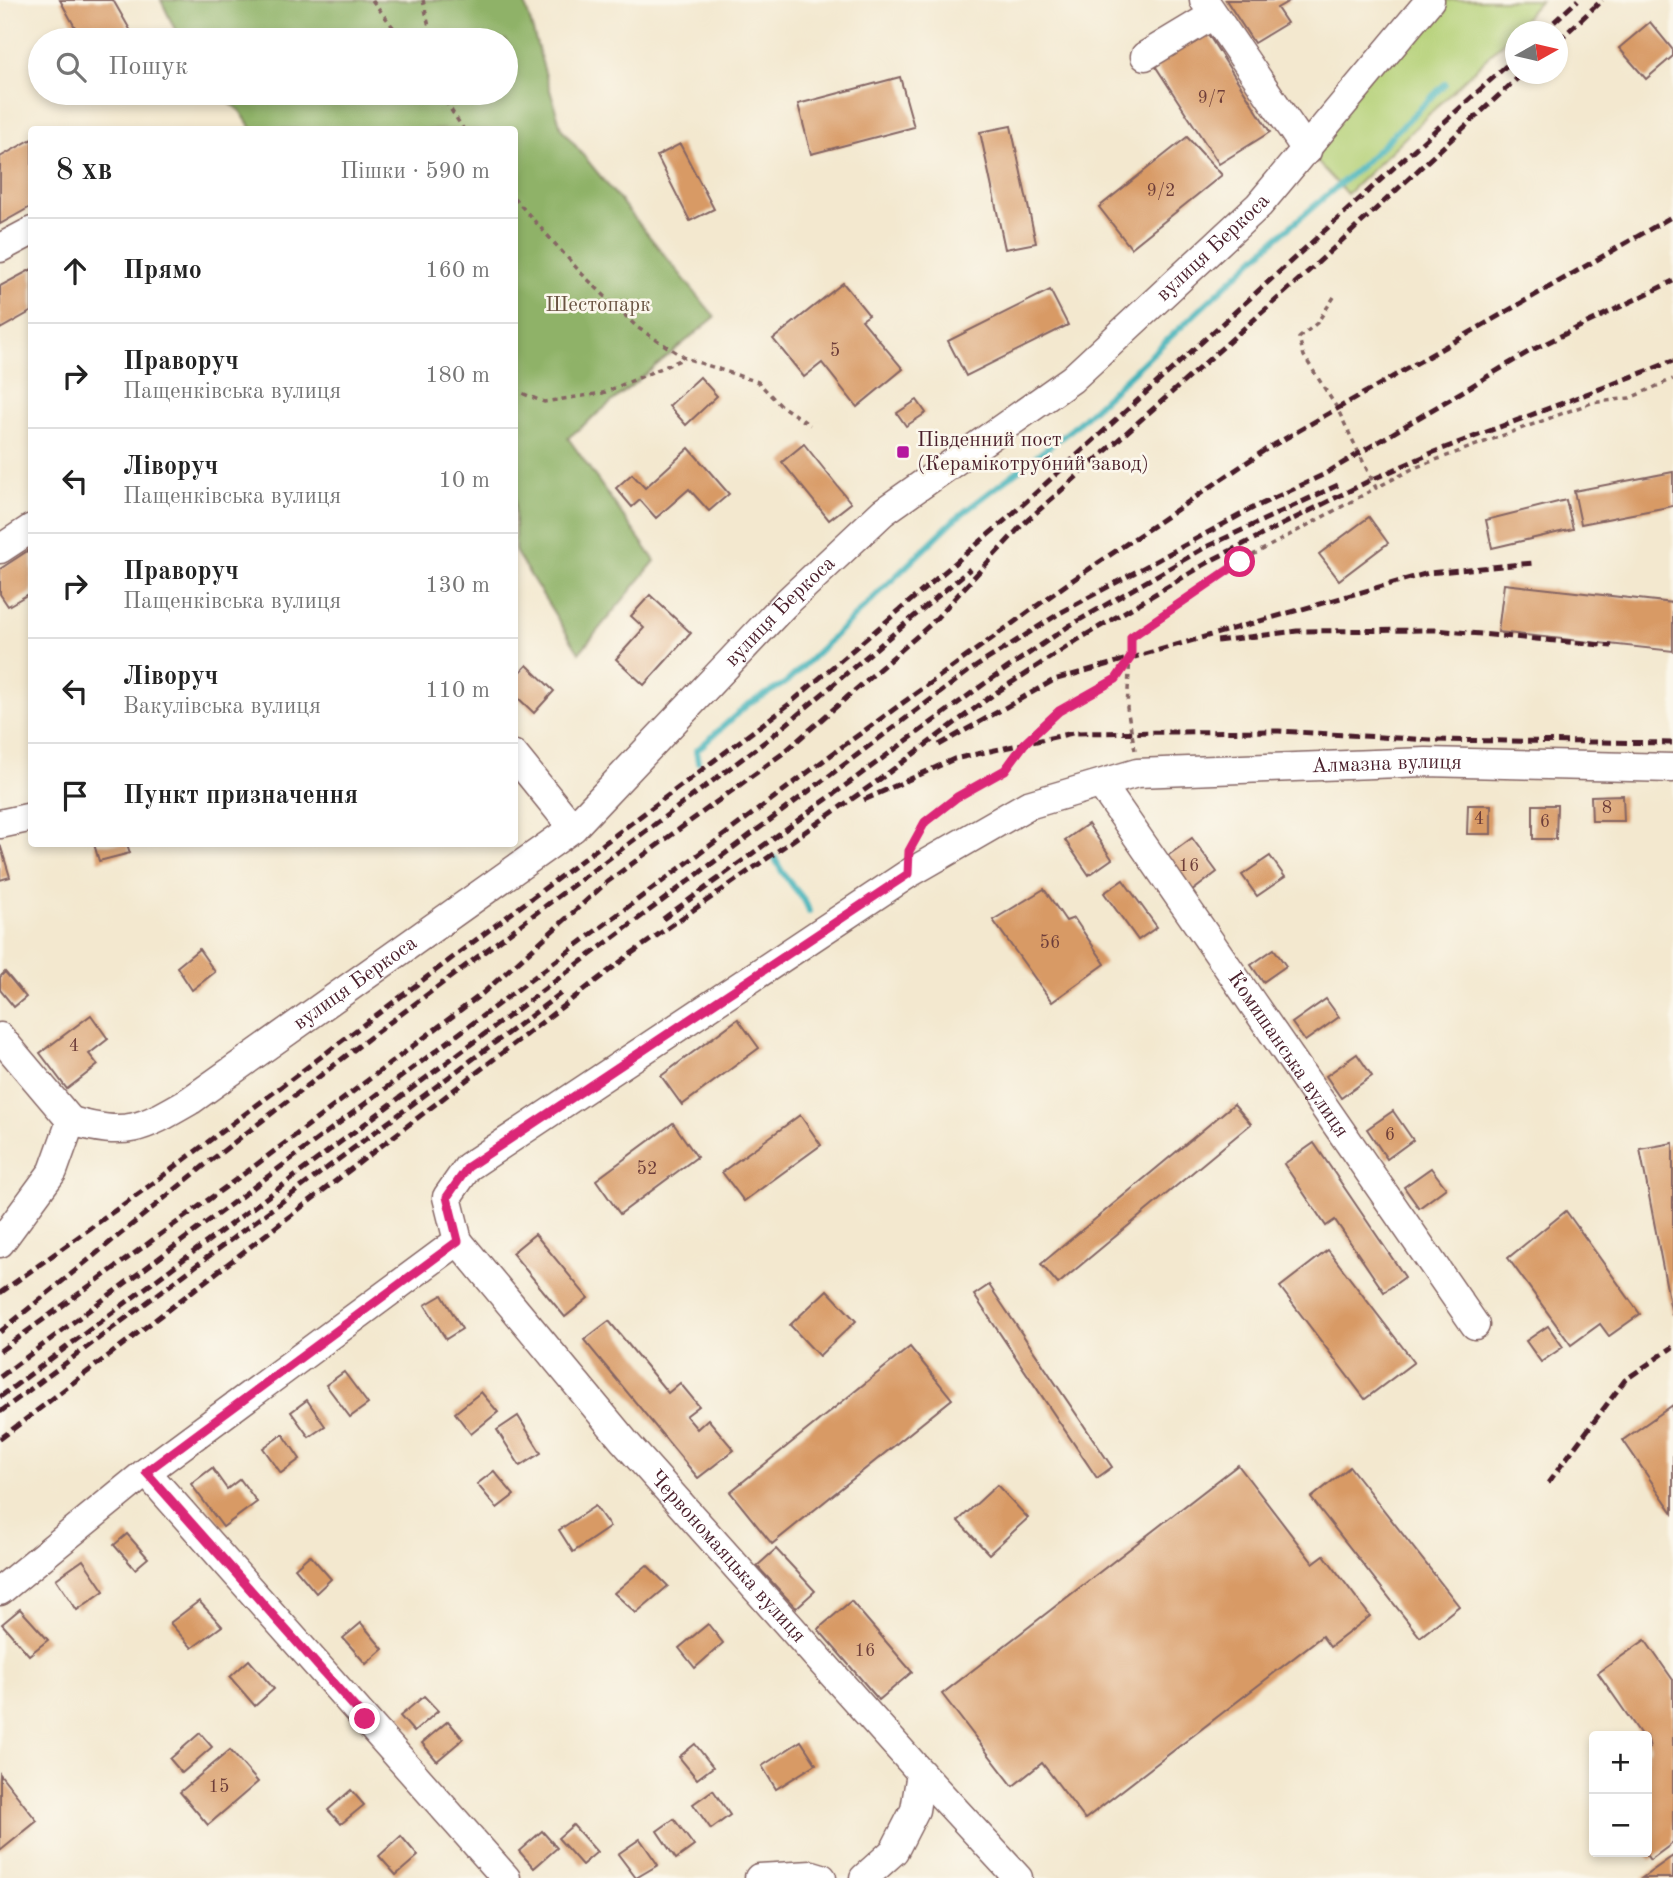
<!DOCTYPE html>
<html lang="uk">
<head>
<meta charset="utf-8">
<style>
  body { margin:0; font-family:"Old Standard TT",serif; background:#f6f6f6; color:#222 }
  .controls { position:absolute; right:21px; bottom:21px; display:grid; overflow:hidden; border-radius:7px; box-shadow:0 4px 10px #0003 }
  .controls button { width:63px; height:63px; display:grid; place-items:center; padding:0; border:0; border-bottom:2px solid #e0e0e0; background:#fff; color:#222; font:35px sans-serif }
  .compass { position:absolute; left:1505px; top:21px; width:63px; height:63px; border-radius:50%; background:#fff; box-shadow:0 4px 10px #0003; rotate:82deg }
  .stop { position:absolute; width:21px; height:21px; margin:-16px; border:5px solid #db2777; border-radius:50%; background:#fff }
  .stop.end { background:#db2777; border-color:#fff; box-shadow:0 2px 7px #0008 }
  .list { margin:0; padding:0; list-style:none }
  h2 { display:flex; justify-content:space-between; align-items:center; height:91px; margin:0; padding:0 28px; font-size:30px }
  h2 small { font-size:23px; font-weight:400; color:#767676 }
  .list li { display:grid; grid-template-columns:46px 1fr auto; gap:21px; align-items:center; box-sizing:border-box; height:105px; padding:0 28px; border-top:2px solid #e0e0e0 }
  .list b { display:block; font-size:26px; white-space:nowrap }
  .list p { margin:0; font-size:23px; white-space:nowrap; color:#767676 }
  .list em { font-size:23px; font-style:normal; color:#767676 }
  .icon { flex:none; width:38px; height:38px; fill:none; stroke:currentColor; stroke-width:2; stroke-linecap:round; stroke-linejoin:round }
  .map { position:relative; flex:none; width:1673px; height:1878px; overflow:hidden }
  .search { position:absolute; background:#fff; box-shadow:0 4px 10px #0003; left:28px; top:28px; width:490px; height:77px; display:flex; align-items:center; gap:18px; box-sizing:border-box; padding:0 24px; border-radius:38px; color:#767676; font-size:26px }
  .panel { position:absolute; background:#fff; box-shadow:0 4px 10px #0003; left:28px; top:126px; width:490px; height:721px; border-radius:7px }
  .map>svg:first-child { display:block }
  .green { fill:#b4d076; stroke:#7f7850; stroke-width:2 }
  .forest { fill:#8fb267; stroke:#6c6849; stroke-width:2 }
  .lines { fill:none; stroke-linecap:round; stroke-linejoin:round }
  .stream { stroke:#41b2b9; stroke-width:6 }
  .building { fill:#d89a65 }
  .minor-casing { stroke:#856564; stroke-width:31 }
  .path { stroke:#856564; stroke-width:3.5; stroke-dasharray:5 5; stroke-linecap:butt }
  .minor { stroke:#fff; stroke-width:28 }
  .rail { stroke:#4a1f2b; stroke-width:5; stroke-dasharray:10 5; stroke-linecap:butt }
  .route { stroke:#db2777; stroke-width:9 }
  .poi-dot { fill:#b5179e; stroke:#fbf7ec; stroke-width:2.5 }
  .labels { text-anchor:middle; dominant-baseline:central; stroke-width:5; stroke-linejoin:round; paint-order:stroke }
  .number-label { font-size:18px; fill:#6e3e3a }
  .street-label { font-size:21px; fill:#4a1f2b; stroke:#fbf7ec }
  .park-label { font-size:21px; fill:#6a5442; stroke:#fbf7ec }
  .poi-label { font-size:21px; fill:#4a1f2b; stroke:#fbf7ec; text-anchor:start }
</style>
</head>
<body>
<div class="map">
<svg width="1673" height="1878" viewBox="0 0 1673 1878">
  <rect width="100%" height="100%" fill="#fbf7ec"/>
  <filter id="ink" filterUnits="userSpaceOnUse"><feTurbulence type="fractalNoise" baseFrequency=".0143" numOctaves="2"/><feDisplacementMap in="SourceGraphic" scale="14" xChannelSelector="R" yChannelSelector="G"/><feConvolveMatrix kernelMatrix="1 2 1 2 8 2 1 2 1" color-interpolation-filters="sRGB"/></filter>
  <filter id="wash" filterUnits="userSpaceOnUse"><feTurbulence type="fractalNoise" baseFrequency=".00686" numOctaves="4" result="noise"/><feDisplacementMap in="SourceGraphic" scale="28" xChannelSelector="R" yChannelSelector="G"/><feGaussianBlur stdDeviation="1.57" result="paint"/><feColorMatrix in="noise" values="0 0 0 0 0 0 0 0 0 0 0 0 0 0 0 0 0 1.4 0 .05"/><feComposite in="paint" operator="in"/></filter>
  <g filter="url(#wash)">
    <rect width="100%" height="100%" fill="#f3e8cf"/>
    <path class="green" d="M 1430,0 L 1541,0 L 1500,45 L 1347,194 L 1307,151 Z"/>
    <path class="forest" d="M 161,0 L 524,0 L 561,128 L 715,317 L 568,438 L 655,561 L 579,653 L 515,551 L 514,130 L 252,129 L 240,111 L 217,93 L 506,93 L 506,40 L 180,40 Z"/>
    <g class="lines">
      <g class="stream">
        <path d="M 698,762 L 696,751 L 747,705 L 787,682 L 955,519 L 1072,429 L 1271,243 L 1361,166 L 1445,84"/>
        <path d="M 775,858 C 783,881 806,895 809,912"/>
      </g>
    </g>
    <g id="blocks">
      <g class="building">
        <path d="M 60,0 L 113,0 L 136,40 L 82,40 Z"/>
        <path d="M 1226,0 L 1291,0 L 1277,8 L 1287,23 L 1254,43 Z"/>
        <path d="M 1650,22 L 1673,50 L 1673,56 L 1646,79 L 1619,48 Z"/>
        <path d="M 1206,31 L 1270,132 L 1219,164 L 1154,64 Z"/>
        <path d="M 900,77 L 914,127 L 811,154 L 798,104 Z"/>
        <path d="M 1011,126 L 1036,243 L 1005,249 L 980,132 Z"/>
        <path d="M 1187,137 L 1222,175 L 1131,248 L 1099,207 Z"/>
        <path d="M 32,139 L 32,206 L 0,224 L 0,157 Z"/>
        <path d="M 680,144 L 714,209 L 690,221 L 657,156 Z"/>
        <path d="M 32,269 L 32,311 L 0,329 L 0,286 Z"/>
        <path d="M 843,283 L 869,315 L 862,320 L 903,369 L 857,407 L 822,363 L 804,377 L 773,339 Z"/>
        <path d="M 1050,290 L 1068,325 L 966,376 L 948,341 Z"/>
        <path d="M 700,377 L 717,396 L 686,425 L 669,406 Z"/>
        <path d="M 917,400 L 926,413 L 906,426 L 897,413 Z"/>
        <path d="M 804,444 L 851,503 L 829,520 L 782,462 Z"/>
        <path d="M 689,448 L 729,494 L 709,511 L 689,489 L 656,518 L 640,500 L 632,507 L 616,488 L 632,474 L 645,488 Z"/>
        <path d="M 1673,472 L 1673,506 L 1581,524 L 1574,491 Z"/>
        <path d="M 1566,500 L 1573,529 L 1492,548 L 1486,520 Z"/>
        <path d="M 1369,517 L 1388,543 L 1339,580 L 1319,554 Z"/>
        <path d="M 32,548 L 32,592 L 8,606 L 0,594 L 0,569 Z"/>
        <path d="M 1504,584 L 1673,603 L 1673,651 L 1498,632 Z"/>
        <path d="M 650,595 L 691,633 L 644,685 L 616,659 L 644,628 L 631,616 Z"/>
        <path d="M 527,665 L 554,691 L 534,713 L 514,694 L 514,679 Z"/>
        <path d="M 1623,795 L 1624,821 L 1592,821 L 1591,796 Z"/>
        <path d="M 1468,805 L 1491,805 L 1491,834 L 1467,834 Z"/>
        <path d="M 1533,805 L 1557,805 L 1556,839 L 1533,839 Z"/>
        <path d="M 1088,824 L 1112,859 L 1089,875 L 1065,840 Z"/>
        <path d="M 1192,838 L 1217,872 L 1187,895 L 1162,860 Z"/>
        <path d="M 0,844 L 10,877 L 0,880 Z"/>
        <path d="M 94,844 L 127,844 L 130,853 L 99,861 Z"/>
        <path d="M 1270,856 L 1285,877 L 1257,896 L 1242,875 Z"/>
        <path d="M 1123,880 L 1157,927 L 1138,940 L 1104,893 Z"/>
        <path d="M 1044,889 L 1066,921 L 1074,918 L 1105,964 L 1052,1002 L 993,920 Z"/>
        <path d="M 199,949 L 215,972 L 192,990 L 177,967 Z"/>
        <path d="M 1274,949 L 1286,966 L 1263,982 L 1251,965 Z"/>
        <path d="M 5,972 L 26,997 L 14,1007 L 0,990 L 0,977 Z"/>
        <path d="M 1326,999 L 1339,1017 L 1305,1041 L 1292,1023 Z"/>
        <path d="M 91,1015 L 108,1039 L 89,1054 L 98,1065 L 67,1089 L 40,1053 Z"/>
        <path d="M 738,1019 L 759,1048 L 682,1105 L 661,1076 Z"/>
        <path d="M 1357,1054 L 1372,1076 L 1341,1098 L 1326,1076 Z"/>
        <path d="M 1234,1104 L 1251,1124 L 1058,1284 L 1041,1264 Z"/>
        <path d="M 1393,1111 L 1413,1140 L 1387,1159 L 1367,1129 Z"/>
        <path d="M 800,1115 L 821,1145 L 744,1201 L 722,1172 Z"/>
        <path d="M 673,1123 L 697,1157 L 620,1214 L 596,1180 Z"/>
        <path d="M 1314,1143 L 1405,1277 L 1384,1292 L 1335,1220 L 1326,1226 L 1284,1164 Z"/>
        <path d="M 1673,1143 L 1673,1315 L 1672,1315 L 1640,1149 Z"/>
        <path d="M 1431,1168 L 1446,1188 L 1419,1208 L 1404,1187 Z"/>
        <path d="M 1566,1211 L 1640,1314 L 1609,1336 L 1600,1324 L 1571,1345 L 1508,1258 Z"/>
        <path d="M 535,1234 L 588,1298 L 565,1317 L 512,1253 Z"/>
        <path d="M 1328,1250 L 1414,1362 L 1365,1399 L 1280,1287 Z"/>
        <path d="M 989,1285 L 1112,1467 L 1097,1478 L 974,1295 Z"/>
        <path d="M 827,1290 L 856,1321 L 819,1356 L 790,1325 Z"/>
        <path d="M 442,1295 L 462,1329 L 446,1339 L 425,1305 Z"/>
        <path d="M 609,1321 L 668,1393 L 680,1383 L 699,1406 L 686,1416 L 697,1429 L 708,1419 L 734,1450 L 698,1478 L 584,1340 Z"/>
        <path d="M 1548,1326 L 1563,1347 L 1541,1362 L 1526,1341 Z"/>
        <path d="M 910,1347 L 952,1399 L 772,1544 L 730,1492 Z"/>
        <path d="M 344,1372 L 368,1404 L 350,1417 L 326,1385 Z"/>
        <path d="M 481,1392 L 498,1412 L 471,1434 L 455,1413 Z"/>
        <path d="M 307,1400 L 325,1426 L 309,1437 L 291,1412 Z"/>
        <path d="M 1673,1405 L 1673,1513 L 1623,1440 Z"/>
        <path d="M 518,1416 L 541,1453 L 520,1466 L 497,1430 Z"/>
        <path d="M 283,1434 L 300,1459 L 281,1473 L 263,1448 Z"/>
        <path d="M 1238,1465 L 1313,1563 L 1324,1555 L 1370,1616 L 1330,1647 L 1322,1636 L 1085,1819 L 1042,1763 L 1013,1786 L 942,1694 Z"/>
        <path d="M 1350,1467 L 1459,1606 L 1420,1637 L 1311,1498 Z"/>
        <path d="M 212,1468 L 227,1489 L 240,1479 L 257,1502 L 223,1527 L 191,1484 Z"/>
        <path d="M 494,1471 L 514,1495 L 497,1508 L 477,1484 Z"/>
        <path d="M 997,1485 L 1028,1518 L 989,1554 L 958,1521 Z"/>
        <path d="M 595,1506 L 610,1527 L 573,1552 L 559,1530 Z"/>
        <path d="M 127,1534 L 148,1558 L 135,1569 L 114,1545 Z"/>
        <path d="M 776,1549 L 815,1591 L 796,1608 L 757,1566 Z"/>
        <path d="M 310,1555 L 331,1579 L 316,1593 L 295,1568 Z"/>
        <path d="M 83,1560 L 104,1591 L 77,1610 L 56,1579 Z"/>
        <path d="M 647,1565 L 668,1586 L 636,1613 L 614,1593 Z"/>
        <path d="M 199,1601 L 222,1626 L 192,1648 L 170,1623 Z"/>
        <path d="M 851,1601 L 912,1672 L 879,1700 L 818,1629 Z"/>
        <path d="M 20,1609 L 48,1640 L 29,1655 L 2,1624 Z"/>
        <path d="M 361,1623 L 383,1649 L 366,1664 L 343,1638 Z"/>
        <path d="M 708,1624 L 723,1643 L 695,1668 L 679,1648 Z"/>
        <path d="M 1645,1640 L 1673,1680 L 1673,1843 L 1650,1860 L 1644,1852 L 1647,1852 L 1647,1750 L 1650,1748 L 1647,1736 L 1642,1736 L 1598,1673 Z"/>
        <path d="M 249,1660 L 274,1689 L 255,1706 L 230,1677 Z"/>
        <path d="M 424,1696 L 438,1711 L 414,1732 L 400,1716 Z"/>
        <path d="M 448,1721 L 463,1739 L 437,1761 L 422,1743 Z"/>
        <path d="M 200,1733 L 212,1747 L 182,1773 L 170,1759 Z"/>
        <path d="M 801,1741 L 816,1764 L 776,1789 L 762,1766 Z"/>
        <path d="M 695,1744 L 713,1767 L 697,1779 L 679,1757 Z"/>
        <path d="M 230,1750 L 258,1782 L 208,1825 L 180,1792 Z"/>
        <path d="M 0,1774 L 37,1821 L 0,1851 Z"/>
        <path d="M 351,1790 L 364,1805 L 341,1824 L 328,1810 Z"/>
        <path d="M 713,1790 L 730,1815 L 711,1829 L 693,1804 Z"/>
        <path d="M 674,1819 L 694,1846 L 676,1859 L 657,1831 Z"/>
        <path d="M 573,1825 L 597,1852 L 582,1865 L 558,1838 Z"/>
        <path d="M 542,1831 L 557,1848 L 534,1868 L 519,1851 Z"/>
        <path d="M 401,1836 L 418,1856 L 396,1875 L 379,1856 Z"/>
        <path d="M 640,1839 L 658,1865 L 636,1878 L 618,1854 Z"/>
        <path d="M 1673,1856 L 1673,1878 L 1642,1878 Z"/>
      </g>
    </g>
  </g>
  <g filter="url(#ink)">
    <use href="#blocks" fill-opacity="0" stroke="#856564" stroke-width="2"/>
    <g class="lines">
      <g class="minor-casing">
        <g id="minor">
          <path d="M 1204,0 L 1307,151"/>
          <path d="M 1145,56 L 1213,15"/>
          <path d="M 0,248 L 32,231"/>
          <path d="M 0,549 L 32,528"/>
          <path d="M 514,755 L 573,828"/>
          <path id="s1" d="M 1101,784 L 1475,1325"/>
          <path d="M 0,824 L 32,817"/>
          <path d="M 0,1037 L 71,1121"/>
          <path id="s2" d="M 71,1121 C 128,1137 141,1129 191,1100 L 573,828 L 784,605 L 883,512 L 1072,379 L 1259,205 L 1430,0"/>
          <path id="s3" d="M 458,1241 L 624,1441 L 921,1773 L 915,1810 L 894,1851 L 864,1878"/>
          <path d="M 0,1243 L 53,1171 L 71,1121"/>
          <path d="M 146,1472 L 506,1878"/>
          <path id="s4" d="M 0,1591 L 146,1472 L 458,1241 L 447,1197 L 468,1167 L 908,874 L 1028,805 L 1137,773 L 1426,762 L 1673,768"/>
          <path d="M 921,1773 L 1018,1878"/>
          <path d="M 759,1878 L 812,1875 L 822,1878"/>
        </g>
      </g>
      <g class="path">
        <path d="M 372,0 L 403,40"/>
        <path d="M 423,0 L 432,40"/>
        <path d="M 440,93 L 464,130"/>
        <path d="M 514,198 L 582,274 L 638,328 L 685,358 L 758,382 L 780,405 L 810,425"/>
        <path d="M 1334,297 L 1317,323 L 1299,338 L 1304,356 L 1337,408 L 1376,488 L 1414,468 L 1591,403 L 1630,398 L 1673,379"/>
        <path d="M 514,390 L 544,402 L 603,393 L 685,358"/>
        <path d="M 1135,750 L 1127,708 L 1131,637 L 1240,562 L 1376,488"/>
        <path d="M 914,842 L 925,822 L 957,797 L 1005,770 L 1025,742 L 1060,711 L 1117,679 L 1130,658"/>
      </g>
      <use href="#minor" class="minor"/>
      <g class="rail">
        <path d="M 1543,32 L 1578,0"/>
        <path d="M 1558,41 L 1602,0"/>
        <path d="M 1217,641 L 1297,631 L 1436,630 L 1612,646"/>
        <path d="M 939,745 L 1054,680 L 1428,573 L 1533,563"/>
        <path d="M 864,800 L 954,759 L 1073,733 L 1279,731 L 1431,740 L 1673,743"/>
        <path d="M 663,919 L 984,684 L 1069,626 L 1206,547 L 1338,485"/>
        <path d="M 0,1293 L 156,1181 L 788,705 L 1009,517 L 1516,57"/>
        <path d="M 0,1332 L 205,1165 L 373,1035 L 770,738 L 970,569"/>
        <path d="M 0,1351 L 256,1165 L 483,993 L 607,882 L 782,754 L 931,624 L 1021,526 L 1311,269 L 1522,74"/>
        <path d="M 0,1377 L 839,749 L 1067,584 L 1265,450 L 1673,216"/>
        <path d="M 0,1397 L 969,671 L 1060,613 L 1253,508 L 1323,475 L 1530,351 L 1673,281"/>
        <path d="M 0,1412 L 564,991"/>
        <path d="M 0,1439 L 632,953 L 876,782 L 994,694 L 1079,639 L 1214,559 L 1371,480 L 1434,452 L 1673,361"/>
        <path d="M 1548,1483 L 1625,1380 L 1673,1347"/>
      </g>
    </g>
  </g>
  <g class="lines" filter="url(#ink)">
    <path class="route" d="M 365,1719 L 146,1472 L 458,1241 L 447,1197 L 468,1167 L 908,874 L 909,851 L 925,822 L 957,797 L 1005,770 L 1025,743 L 1059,711 L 1116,679 L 1131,657 L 1131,637 L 1240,562"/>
  </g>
  <rect class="poi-dot" x="896" y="445" width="14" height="14" rx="3.5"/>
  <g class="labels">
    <g class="number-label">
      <text x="1212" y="98">9/7</text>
      <text x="1161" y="191">9/2</text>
      <text x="835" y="351">5</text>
      <text x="1607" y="808">8</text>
      <text x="1479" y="819">4</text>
      <text x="1545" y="822">6</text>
      <text x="1189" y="866">16</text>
      <text x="1050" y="943">56</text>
      <text x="74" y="1046">4</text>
      <text x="1390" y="1135">6</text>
      <text x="647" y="1169">52</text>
      <text x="865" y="1651">16</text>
      <text x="219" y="1787">15</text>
    </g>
    <g class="street-label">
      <text stroke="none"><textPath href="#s2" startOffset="1463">вулиця Беркоса</textPath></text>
      <text stroke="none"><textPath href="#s2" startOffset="896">вулиця Беркоса</textPath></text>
      <text stroke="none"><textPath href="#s4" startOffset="1689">Алмазна вулиця</textPath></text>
      <text stroke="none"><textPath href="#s2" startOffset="329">вулиця Беркоса</textPath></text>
      <text stroke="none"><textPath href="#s1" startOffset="329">Комишанська вулиця</textPath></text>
      <text stroke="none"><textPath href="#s3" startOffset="415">Червономаяцька вулиця</textPath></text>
    </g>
    <g class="park-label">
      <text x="598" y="305">Шестопарк</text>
    </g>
    <g class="poi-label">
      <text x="917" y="440">Південний пост<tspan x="917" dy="24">(Керамікотрубний завод)</tspan></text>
    </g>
  </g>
</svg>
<div class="controls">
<button>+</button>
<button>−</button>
</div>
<svg class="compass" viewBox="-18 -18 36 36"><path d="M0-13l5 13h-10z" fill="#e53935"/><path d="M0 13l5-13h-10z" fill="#767676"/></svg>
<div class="stop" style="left:1240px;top:562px"></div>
<div class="stop end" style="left:365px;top:1719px"></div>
<div class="search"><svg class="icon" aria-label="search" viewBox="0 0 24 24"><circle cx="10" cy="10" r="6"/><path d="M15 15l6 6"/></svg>Пошук</div>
<section class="panel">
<h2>8 хв<small>Пішки · 590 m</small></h2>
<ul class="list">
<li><svg class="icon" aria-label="ahead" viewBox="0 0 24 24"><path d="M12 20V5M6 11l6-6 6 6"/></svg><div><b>Прямо</b></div><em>160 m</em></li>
<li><svg class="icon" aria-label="right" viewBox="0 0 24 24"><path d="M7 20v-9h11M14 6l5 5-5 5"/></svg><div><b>Праворуч</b><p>Пащенківська вулиця</p></div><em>180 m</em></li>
<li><svg class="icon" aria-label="left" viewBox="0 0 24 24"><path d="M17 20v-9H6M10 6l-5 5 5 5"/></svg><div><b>Ліворуч</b><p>Пащенківська вулиця</p></div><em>10 m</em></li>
<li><svg class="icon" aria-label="right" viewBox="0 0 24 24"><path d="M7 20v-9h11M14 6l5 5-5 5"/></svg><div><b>Праворуч</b><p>Пащенківська вулиця</p></div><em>130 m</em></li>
<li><svg class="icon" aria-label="left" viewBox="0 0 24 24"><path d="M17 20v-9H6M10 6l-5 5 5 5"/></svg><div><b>Ліворуч</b><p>Вакулівська вулиця</p></div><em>110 m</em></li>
<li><svg class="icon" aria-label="arrive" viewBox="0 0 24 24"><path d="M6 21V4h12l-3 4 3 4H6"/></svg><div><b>Пункт призначення</b></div></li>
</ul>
</section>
</div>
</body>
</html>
